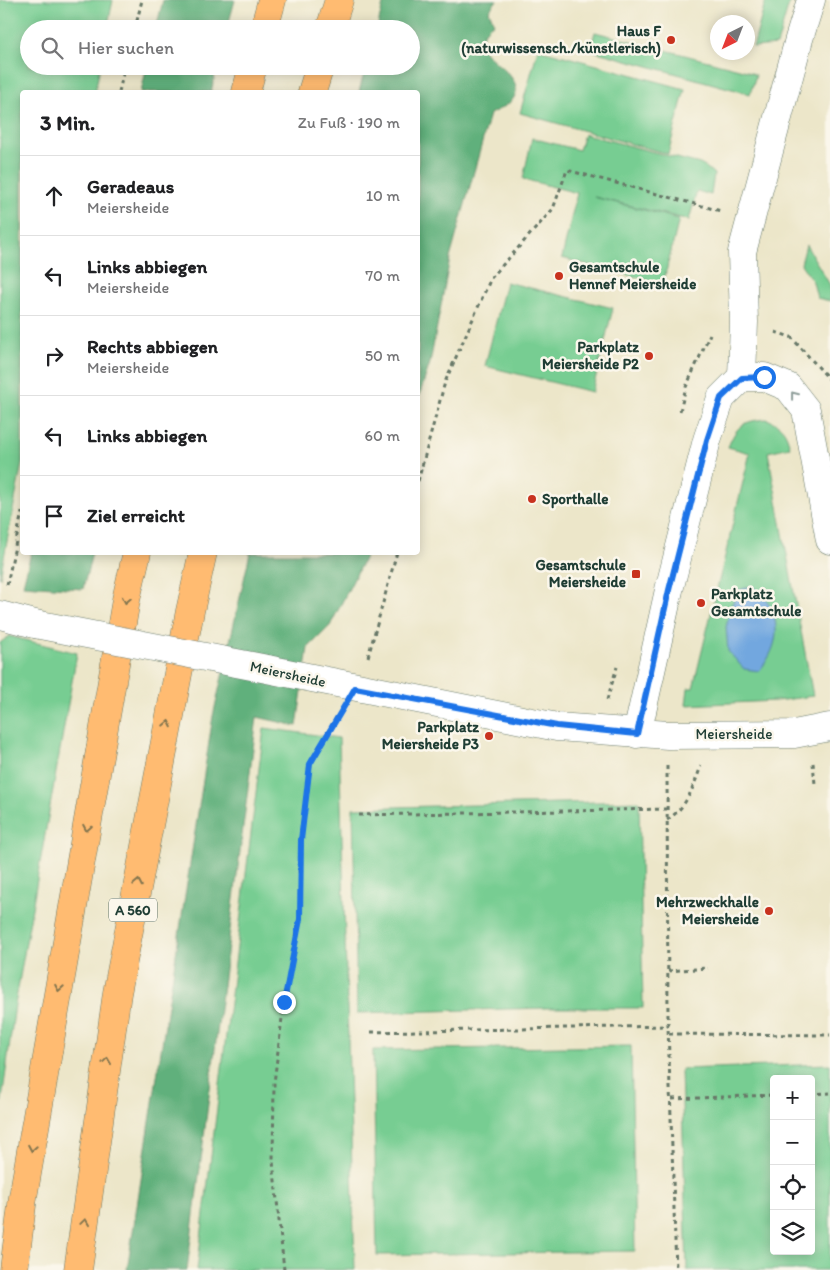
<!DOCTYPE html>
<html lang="de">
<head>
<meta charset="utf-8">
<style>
  body { margin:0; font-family:Itim,sans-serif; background:#f2f2f2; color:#202124 }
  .controls { position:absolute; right:15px; bottom:15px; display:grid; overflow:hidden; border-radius:5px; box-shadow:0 2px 12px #0003 }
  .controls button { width:45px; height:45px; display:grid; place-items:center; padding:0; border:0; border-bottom:1px solid #e0e0e0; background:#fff; color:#202124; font:25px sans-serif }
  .compass { position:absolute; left:710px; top:15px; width:45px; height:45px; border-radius:50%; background:#fff; box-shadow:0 2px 12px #0003; rotate:222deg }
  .stop { position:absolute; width:15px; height:15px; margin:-11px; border:4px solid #1a73e8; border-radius:50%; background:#fff }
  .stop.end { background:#1a73e8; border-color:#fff; box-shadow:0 1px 5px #0008 }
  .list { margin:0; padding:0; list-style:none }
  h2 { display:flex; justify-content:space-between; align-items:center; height:65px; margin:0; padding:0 20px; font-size:21px }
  h2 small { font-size:16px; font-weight:400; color:#757577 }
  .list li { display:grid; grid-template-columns:32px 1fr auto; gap:15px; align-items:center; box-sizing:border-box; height:80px; padding:0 20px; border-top:1px solid #e0e0e0 }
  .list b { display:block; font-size:19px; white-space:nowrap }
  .list p { margin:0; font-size:16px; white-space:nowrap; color:#757577 }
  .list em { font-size:16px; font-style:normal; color:#757577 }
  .icon { flex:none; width:28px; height:28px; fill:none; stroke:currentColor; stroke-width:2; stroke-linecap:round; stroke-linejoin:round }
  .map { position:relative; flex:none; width:830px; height:1270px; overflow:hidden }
  .search { position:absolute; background:#fff; box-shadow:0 2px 12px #0003; left:20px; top:20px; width:400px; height:55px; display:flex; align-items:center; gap:12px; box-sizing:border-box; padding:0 18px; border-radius:28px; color:#757577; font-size:19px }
  .panel { position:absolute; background:#fff; box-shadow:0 2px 12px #0003; left:20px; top:90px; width:400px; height:465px; border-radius:5px }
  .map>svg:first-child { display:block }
  .green { fill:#77cd92; stroke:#4b8563; fill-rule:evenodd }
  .forest { fill:#61b07c; stroke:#407658 }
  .water { fill:#72a7df; stroke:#48728a }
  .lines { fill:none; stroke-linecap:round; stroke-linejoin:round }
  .minor-casing { stroke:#677868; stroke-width:29 }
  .highway-casing { stroke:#677868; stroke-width:29 }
  .path { stroke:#677868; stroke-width:3; stroke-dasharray:4 4; stroke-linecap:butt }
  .minor { stroke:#fff; stroke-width:28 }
  .highway { stroke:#ffbb71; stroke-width:28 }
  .minor-bridge-casing { stroke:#677868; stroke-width:29; stroke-linecap:butt }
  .minor-bridge { stroke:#fff; stroke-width:28 }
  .oneway { stroke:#8f9e9a }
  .oneway2 { stroke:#84764f }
  .route { stroke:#1a73e8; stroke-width:6 }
  .poi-dot { fill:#c8321e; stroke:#fbf7ec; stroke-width:2 }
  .labels { text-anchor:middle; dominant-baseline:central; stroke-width:5; stroke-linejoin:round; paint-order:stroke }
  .shield { fill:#fbf7ec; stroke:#61756b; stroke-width:1 }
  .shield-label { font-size:14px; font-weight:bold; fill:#1f3d34 }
  .poi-label { font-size:15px; font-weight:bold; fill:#1f3d34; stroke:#fbf7ec; text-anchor:end }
  .street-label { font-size:15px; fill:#1f3d34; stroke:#fbf7ec }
</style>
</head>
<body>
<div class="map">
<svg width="830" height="1270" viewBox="0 0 830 1270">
  <rect width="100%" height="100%" fill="#fbf7ec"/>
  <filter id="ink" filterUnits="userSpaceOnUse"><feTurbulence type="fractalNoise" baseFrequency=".02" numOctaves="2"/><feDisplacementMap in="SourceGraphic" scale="10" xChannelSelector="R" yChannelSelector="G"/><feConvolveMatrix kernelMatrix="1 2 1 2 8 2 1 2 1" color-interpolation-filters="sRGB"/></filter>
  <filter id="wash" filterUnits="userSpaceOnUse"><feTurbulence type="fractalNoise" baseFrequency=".0096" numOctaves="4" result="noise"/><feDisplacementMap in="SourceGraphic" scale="20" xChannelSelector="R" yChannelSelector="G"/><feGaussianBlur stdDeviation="1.12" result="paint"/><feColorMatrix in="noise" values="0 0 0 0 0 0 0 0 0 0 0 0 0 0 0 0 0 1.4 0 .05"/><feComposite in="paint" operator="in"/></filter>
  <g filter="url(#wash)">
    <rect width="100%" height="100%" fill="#ece6c9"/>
    <g class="green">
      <path d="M 0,0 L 113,0 L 107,29 L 29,29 L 29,66 L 100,66 L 95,92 L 22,92 L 22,463 L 0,578 Z"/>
      <path d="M 766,0 L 790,0 L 777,45 L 753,47 Z"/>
      <path d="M 595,32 L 747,71 L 756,75 L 750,94 L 590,50 Z"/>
      <path d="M 538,49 L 685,89 L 668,154 L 520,113 Z"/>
      <path d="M 584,134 L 700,164 L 707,168 L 714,174 L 711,195 L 697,191 L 689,220 L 594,197 L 679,219 L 663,284 L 562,258 L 577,193 L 523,179 L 532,138 L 579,150 Z"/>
      <path d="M 806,245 L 830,285 L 830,301 L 817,298 L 813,282 L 801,264 Z"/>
      <path d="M 506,282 L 613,308 L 592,392 L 485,366 Z"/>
      <path d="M 767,419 C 783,426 786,431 790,447 L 768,452 L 813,696 L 776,701 L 686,705 L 688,688 L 693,688 L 750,453 L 728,447 C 737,425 743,421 767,419 Z"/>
      <path d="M 9,636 L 77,653 L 15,1005 L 0,1114 L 0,643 Z"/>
      <path d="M 264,728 L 339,738 L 355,1270 L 197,1270 Z"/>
      <path d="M 639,801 L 643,1008 L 546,1008 L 357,1013 L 353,808 Z"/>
      <path d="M 631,1046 L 635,1251 L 377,1255 L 373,1050 Z"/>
      <path d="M 830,1064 L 830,1270 L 687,1270 L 681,1069 ZM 774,1079 L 811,1079 L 811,1251 L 774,1251 Z"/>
    </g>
    <g class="forest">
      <path d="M 163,0 L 235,0 L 227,29 L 156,29 Z"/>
      <path d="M 384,0 L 497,0 L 489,11 L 494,23 C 451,54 533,69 513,99 C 508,106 497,110 490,114 L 450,258 L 430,363 L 418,399 L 418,92 L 359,92 L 366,66 L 411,66 L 411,29 L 377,29 Z"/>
      <path d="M 147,66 L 217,66 L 211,92 L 141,92 Z"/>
      <path d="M 31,553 L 92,553 L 83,589 L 23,585 Z"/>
      <path d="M 250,553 L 367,553 L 330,626 L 308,648 L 297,726 L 257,717 L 187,1270 L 127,1270 L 213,716 Z"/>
    </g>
    <path class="water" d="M 753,586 C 758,592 766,597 769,604 C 782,628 776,651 759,671 L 744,669 L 728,651 L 726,627 L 732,604 L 739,590 Z"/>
  </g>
  <g filter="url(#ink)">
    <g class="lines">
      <g class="minor-casing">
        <g id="minor">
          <path d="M 742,377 L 744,322 L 742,252 L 799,39 L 811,0"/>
          <path d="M 0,615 L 35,624"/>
          <path d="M 267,669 L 557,727 L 668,735 L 794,734 L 830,727"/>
          <path d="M 637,734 L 669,590 L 707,440 L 721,398 L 742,377 L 764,377 L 788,387 L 806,410 L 830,540"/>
        </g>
      </g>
      <g class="highway-casing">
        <g id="highway">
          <path d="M 264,29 L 272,0"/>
          <path d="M 330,29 L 339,0"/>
          <path d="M 246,92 L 253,66"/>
          <path d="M 312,92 L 320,66"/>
          <path d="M 14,1270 L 23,1197 L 126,600 L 137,552"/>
          <path d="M 78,1270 L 117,993 L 190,611 L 203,552"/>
        </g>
      </g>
      <g class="path">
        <path d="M 135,29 L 142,0"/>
        <path d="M 119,92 L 125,66"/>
        <path d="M 775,332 L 791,337 L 830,380"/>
        <path d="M 680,411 L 686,387 L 710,334"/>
        <path d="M 418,481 L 445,382 L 491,278 L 553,209 L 567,170 L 721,211"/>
        <path d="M 7,585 L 22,512"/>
        <path d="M 368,657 L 397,552"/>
        <path d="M 607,700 L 617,667"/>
        <path d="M 813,763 L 815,784"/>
        <path d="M 667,766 L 668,1026 L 676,1270"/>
        <path d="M 359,815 L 667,809"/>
        <path d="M 667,820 C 687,807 693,788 701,766"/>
        <path d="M 668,971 L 708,968"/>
        <path d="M 371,1032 L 668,1026"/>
        <path d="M 669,1034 L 830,1035"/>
        <path d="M 811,1094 L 830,1093"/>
        <path d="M 672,1099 L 774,1095"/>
        <path d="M 284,1270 L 273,1161 L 274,1083 L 284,1002 L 300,919 L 301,840 L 310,764 L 338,716"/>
      </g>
      <use href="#minor" class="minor"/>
      <use href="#highway" class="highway"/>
      <g class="minor-bridge-casing">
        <path id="minor-bridge" d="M 35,624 L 267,669"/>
      </g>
      <use href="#minor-bridge" class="minor-bridge"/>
    </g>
    <defs><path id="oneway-chevron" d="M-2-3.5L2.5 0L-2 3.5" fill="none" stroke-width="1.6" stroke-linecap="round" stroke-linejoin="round" transform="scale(1.25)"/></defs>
    <use class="oneway" href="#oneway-chevron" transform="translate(794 395) rotate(-128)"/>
    <g class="oneway2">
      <use href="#oneway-chevron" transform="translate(126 600) rotate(101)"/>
      <use href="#oneway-chevron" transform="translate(168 724) rotate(-79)"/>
      <use href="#oneway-chevron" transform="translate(87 828) rotate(100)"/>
      <use href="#oneway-chevron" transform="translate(138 883) rotate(-79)"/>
      <use href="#oneway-chevron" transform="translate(59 988) rotate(100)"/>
      <use href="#oneway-chevron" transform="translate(107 1061) rotate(-82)"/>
      <use href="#oneway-chevron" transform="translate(32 1148) rotate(100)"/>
      <use href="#oneway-chevron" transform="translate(85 1222) rotate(-82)"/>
    </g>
  </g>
  <g class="lines" filter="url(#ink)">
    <path class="route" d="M 284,1002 L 300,919 L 301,840 L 310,764 L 355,688 L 557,726 L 637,734 L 669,590 L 707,440 L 721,398 L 742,378 L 764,377"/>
  </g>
  <g class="poi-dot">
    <circle cx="671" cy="40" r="5"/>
    <circle cx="559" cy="276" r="5"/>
    <circle cx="649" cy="356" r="5"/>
    <circle cx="532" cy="499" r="5"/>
    <rect x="631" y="569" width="10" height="10" rx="2.5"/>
    <circle cx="701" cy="603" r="5"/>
    <circle cx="489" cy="736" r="5"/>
    <circle cx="769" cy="911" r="5"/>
  </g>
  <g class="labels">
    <rect class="shield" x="109" y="898.5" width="48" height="23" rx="4"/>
    <g class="shield-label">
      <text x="133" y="910">A 560</text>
    </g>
    <g class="poi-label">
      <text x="661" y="31">Haus F<tspan x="661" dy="17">(naturwissensch./künstlerisch)</tspan></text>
      <text x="569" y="267" text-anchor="start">Gesamtschule<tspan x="569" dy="17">Hennef Meiersheide</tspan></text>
      <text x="639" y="347">Parkplatz<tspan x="639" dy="17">Meiersheide P2</tspan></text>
      <text x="542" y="499" text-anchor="start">Sporthalle</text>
      <text x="626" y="565">Gesamtschule<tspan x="626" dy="17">Meiersheide</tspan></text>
      <text x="711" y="594" text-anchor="start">Parkplatz<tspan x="711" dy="17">Gesamtschule</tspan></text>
      <text x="479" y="727">Parkplatz<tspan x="479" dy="17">Meiersheide P3</tspan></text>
      <text x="759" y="902">Mehrzweckhalle<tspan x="759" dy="17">Meiersheide</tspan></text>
    </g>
    <g class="street-label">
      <text transform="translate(288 674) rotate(12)">Meiersheide</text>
      <text x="734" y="734">Meiersheide</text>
    </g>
  </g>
</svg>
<div class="controls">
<button>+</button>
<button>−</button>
<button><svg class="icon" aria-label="locate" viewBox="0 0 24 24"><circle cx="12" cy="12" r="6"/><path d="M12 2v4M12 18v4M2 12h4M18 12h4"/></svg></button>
<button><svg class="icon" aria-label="layers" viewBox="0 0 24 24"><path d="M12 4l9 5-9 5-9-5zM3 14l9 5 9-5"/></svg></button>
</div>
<svg class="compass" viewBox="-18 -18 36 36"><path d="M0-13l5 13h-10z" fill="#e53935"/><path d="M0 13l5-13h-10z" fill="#757577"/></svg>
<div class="stop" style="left:764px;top:377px"></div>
<div class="stop end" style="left:284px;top:1002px"></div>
<div class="search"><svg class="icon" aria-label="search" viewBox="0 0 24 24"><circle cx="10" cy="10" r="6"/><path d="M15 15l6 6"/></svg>Hier suchen</div>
<section class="panel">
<h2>3 Min.<small>Zu Fuß · 190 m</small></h2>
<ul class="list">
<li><svg class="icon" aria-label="ahead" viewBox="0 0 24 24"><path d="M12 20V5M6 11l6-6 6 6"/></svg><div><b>Geradeaus</b><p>Meiersheide</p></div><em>10 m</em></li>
<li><svg class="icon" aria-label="left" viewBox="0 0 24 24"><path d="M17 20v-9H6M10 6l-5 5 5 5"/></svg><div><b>Links abbiegen</b><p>Meiersheide</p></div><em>70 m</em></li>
<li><svg class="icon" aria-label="right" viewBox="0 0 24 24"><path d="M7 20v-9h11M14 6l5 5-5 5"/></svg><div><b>Rechts abbiegen</b><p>Meiersheide</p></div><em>50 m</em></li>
<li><svg class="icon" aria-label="left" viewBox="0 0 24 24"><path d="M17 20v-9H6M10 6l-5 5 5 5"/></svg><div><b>Links abbiegen</b></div><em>60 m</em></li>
<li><svg class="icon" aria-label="arrive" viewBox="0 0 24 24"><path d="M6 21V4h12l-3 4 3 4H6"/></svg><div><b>Ziel erreicht</b></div></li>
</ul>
</section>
</div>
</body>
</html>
